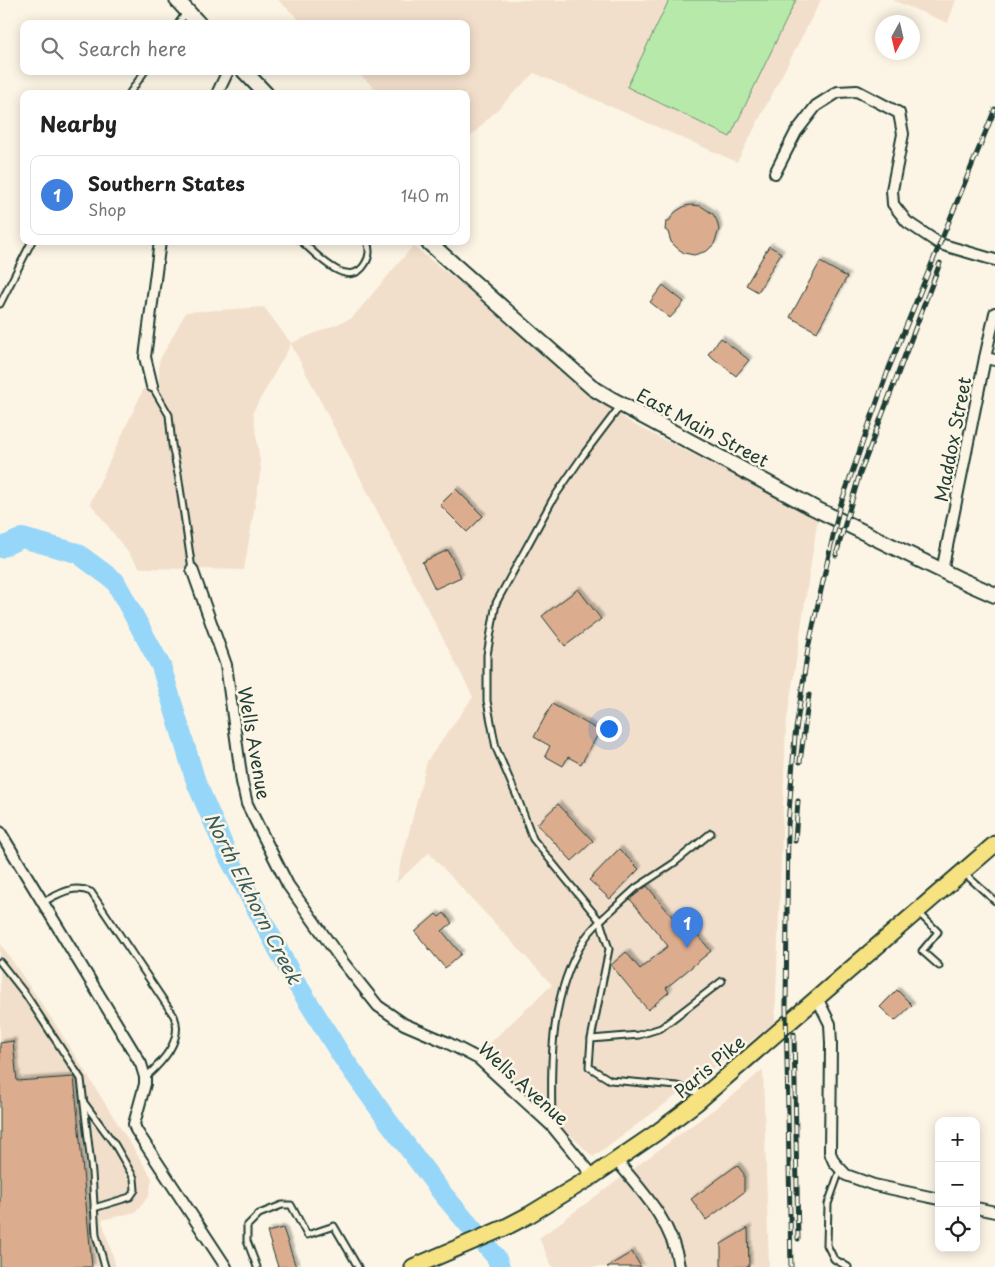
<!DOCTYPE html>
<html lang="en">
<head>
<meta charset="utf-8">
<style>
  body { margin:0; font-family:"Playpen Sans",sans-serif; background:#f6f6f6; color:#222 }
  .controls { position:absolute; right:15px; bottom:15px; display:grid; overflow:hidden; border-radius:10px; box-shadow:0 2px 12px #0003 }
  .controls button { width:45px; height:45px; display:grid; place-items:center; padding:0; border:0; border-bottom:1px solid #e0e0e0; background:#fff; color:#222; font:25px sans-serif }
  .compass { position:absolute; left:875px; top:15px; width:45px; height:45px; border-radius:50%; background:#fff; box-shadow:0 2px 12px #0003; rotate:188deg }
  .you { position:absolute; left:608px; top:728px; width:18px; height:18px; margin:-12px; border:4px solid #fff; border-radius:50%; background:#1a73e8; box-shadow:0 0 0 8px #1a73e833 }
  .badge { display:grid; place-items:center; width:32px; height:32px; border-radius:50%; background:#1a73e8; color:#fff; font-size:16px; font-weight:700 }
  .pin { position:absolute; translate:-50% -41px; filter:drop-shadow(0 1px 2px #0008) }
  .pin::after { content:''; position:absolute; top:26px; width:18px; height:15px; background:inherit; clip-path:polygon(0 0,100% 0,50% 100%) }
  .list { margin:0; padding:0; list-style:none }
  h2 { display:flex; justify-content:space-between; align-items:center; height:65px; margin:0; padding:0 20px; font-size:21px }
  h2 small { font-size:16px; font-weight:400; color:#767676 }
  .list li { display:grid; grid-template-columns:32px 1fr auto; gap:15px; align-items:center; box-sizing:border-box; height:80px; margin:0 10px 10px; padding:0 10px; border:1px solid #e0e0e0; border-radius:10px }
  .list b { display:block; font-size:19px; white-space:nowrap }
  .list p { margin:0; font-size:16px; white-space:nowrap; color:#767676 }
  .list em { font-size:16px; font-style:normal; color:#767676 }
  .icon { flex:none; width:28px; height:28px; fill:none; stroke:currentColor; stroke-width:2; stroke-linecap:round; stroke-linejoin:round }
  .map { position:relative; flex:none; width:995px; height:1267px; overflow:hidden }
  .search { position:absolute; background:#fff; box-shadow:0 2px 12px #0003; left:20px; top:20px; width:450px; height:55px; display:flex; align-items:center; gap:12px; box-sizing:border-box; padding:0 18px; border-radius:10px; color:#767676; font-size:19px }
  .panel { position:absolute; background:#fff; box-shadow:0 2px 12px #0003; left:20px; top:90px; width:450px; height:155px; border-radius:10px }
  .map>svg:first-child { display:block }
  .built { fill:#f2dfcb }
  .green { fill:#b6e9aa; stroke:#6a936f }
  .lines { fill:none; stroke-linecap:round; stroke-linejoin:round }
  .river { stroke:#96d6f8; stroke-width:20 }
  .building { fill:#dcac8e; stroke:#1f3d34; filter:url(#shadow) }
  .lane-casing { stroke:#1f3d34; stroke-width:9 }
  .street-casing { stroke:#1f3d34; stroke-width:14 }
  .secondary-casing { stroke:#1f3d34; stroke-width:18 }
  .primary-casing { stroke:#1f3d34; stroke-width:19 }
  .lane { stroke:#fcf5e5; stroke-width:5 }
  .street { stroke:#fcf5e5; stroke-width:10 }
  .secondary { stroke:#fcf5e5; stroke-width:14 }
  .primary { stroke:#f7e281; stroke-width:15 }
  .rail-casing { stroke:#1f3d34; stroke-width:5 }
  .rail { stroke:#fcf5e5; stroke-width:3; stroke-dasharray:9; stroke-linecap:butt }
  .labels { text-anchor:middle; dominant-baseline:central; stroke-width:5; stroke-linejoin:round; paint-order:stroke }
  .street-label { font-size:18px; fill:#1f3d34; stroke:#fcf5e5 }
  .water-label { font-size:19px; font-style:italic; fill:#375c5b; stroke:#fcf5e5 }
</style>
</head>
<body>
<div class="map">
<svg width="995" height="1267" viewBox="0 0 995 1267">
  <defs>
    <filter id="shadow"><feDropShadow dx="3" dy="-3" stdDeviation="1" flood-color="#0004"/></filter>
  </defs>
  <rect width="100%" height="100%" fill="#fcf5e5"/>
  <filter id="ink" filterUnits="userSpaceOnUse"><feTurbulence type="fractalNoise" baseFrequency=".02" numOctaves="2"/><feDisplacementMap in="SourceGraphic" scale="10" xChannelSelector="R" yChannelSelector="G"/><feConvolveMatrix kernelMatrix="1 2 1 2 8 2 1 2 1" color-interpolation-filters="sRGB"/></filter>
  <g filter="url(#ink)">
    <g class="built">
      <path d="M 278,0 L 821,0 L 737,162 L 534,73 L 466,141 L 466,94 L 381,94 L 356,71 L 466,71 L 466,24 L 304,24 Z"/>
      <path d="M 892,0 L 956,0 L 948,23 Z"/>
      <path d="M 413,246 L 473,293 L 569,379 L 633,424 L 818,518 L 786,726 L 775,1023 L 593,1157 L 482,1050 L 552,985 L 429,853 L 396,883 L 427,761 L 473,697 L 291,344 L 253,412 L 261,469 L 244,570 L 140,568 L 90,503 L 144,388 L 159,383 L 159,361 L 186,312 L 264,307 L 291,343 L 352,318 Z"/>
      <path d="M 0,943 L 54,1022 L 152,1178 L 149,1196 L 136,1212 L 102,1220 L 116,1267 L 0,1267 Z"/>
      <path d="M 763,1069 L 769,1267 L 552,1267 L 539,1238 L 737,1092 Z"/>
    </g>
    <path class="green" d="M 669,0 L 796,0 L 730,137 L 627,87 Z"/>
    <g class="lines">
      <path class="river" d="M 0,548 L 22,538 L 77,553 L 115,581 L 161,666 L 196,782 L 228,856 L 295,981 L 341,1055 L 388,1121 L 442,1193 L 496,1257 L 500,1267"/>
    </g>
    <g class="building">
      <path d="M 692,205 L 701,206 L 713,214 L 717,221 L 719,230 L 714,244 L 707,251 L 694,255 L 684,253 L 677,248 L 671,242 L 668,232 L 665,230 L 666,221 L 669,221 L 675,212 L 685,206 Z"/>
      <path d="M 769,246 L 781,253 L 758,292 L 746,285 Z"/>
      <path d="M 820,262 L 847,277 L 817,332 L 790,317 Z"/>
      <path d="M 663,285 L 684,302 L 670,318 L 650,302 Z"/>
      <path d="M 721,338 L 749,360 L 736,376 L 708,354 Z"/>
      <path d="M 456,489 L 483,516 L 467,532 L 440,505 Z"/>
      <path d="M 448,550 L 461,577 L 435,589 L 422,562 Z"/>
      <path d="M 578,589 L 601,619 L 565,646 L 542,616 Z"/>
      <path d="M 552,704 L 600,731 L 581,764 L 568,757 L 563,766 L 545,756 L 550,746 L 534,737 Z"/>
      <path d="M 558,804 L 593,841 L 572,861 L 537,824 Z"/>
      <path d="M 619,849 L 639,869 L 610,899 L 589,880 Z"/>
      <path d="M 647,886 L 684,931 L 690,926 L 711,951 L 666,988 L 669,992 L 648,1010 L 611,965 L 626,952 L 640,969 L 668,946 L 630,899 Z"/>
      <path d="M 444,913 L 452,923 L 442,931 L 461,954 L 445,968 L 415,932 L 436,914 L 439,917 Z"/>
      <path d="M 897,990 L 912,1005 L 895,1021 L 880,1007 Z"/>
      <path d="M 13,1041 L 17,1081 L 74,1077 L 92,1267 L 0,1267 L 0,1043 Z"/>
      <path d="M 737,1165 L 744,1174 L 744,1192 L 706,1220 L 691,1199 Z"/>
      <path d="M 283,1228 L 296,1267 L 278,1267 L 267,1232 Z"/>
      <path d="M 748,1228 L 749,1267 L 721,1267 L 721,1244 Z"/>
      <path d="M 632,1252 L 641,1267 L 607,1267 Z"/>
    </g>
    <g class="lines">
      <g class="lane-casing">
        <g id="lane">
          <path d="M 178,24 L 187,11"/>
          <path d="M 129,94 L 145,71"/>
          <path d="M 301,241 C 316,254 349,291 365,264 C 370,256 370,250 367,241"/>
          <path d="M 0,304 L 32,241"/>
          <path d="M 152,386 L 169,415 L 172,445 L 178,474 L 192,569"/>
          <path d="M 964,873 L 995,901"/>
          <path d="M 43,902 C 59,894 73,884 91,892 L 174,1016 C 184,1040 162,1062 146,1077"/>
          <path d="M 919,913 L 938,932 L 922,951 L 939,966"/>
          <path d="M 0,962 L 26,995 L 81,1079 L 92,1173 L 96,1235 L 105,1267"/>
          <path d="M 591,1039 L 639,1035 L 661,1028 L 722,981"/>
          <path d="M 487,1050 L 499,1074"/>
          <path d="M 702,1094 L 677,1086 L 610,1080 L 589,1067 L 591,1039 L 609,949 L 600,921 L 636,888 L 674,863 L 711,833"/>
          <path d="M 85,1104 L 115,1145 L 134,1178 L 135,1190 L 130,1197 L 94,1208"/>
          <path d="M 552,1126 C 551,1063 549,997 583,942 C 587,934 594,928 600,921 L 533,839 L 518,799 L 496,748 L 487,701 L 487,655 L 496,603 L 553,499 L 584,454 L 621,405"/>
          <path d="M 840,1170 L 828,1204 L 827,1245 L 834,1259 L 848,1267"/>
          <path d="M 257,1267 L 247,1241 L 247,1226 L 259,1214 L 282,1205 L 291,1205 L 307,1235 L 334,1226 L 358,1267"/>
        </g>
      </g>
      <g class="street-casing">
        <g id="street">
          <path d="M 217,94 L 228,71"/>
          <path d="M 775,173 L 796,132 L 816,106 L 838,92 L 857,91 L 899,113 L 903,134 L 892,190 L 893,204 L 907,222 L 940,244 L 995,260"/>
          <path d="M 985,358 L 995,360"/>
          <path d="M 152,386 L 145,357 L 160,241"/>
          <path d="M 192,569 L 226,665 L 242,782 L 247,804 L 288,885 L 342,961 L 378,1006 L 404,1024 L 446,1042 L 479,1059 L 552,1126 L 593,1176"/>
          <path d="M 942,571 L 985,358 L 995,313"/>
          <path d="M 0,832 L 141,1064 L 145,1077 L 145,1084 L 134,1124 L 136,1130 L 226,1267"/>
          <path d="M 817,998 L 830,1024 L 831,1044 L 830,1153 L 834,1162 L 846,1175 L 874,1185 L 939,1199"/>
          <path d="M 616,1160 C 643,1192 674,1225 679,1267"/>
          <path d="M 976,1208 L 995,1212"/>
        </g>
      </g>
      <g class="secondary-casing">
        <g id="secondary">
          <path d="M 177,0 L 199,24"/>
          <path d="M 244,71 L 266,94"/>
          <path d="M 427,241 L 576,373 L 593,388 L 611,399 L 812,507 L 961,580 L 995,595"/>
        </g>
      </g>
      <g class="primary-casing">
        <path id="primary" d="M 413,1267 L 504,1228 L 529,1215 L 593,1176 L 656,1133 L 696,1103 L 995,844"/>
      </g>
      <use href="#lane" class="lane"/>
      <use href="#street" class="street"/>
      <use href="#secondary" class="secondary"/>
      <use href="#primary" class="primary"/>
      <g class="rail-casing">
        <g id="rail">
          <path d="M 836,555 L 859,476 L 940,263"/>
          <path d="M 800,762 L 809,695"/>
          <path d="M 795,841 L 798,801"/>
          <path d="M 794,1034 L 798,1239"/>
          <path d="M 791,1267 L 786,1008 L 788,825 L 795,736 L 808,649 L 839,509 L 889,368 L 995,109"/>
        </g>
      </g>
      <use href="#rail" class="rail"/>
    </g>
  </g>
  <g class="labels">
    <g class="street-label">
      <text transform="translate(703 427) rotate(28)">East Main Street</text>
      <text transform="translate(952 439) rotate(-79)">Maddox Street</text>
      <text transform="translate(255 743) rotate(80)">Wells Avenue</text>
      <text transform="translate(709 1066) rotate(-40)">Paris Pike</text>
      <text transform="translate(524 1083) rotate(42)">Wells Avenue</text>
    </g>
    <g class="water-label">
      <text transform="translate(254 898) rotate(63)">North Elkhorn Creek</text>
    </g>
  </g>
</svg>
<div class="controls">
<button>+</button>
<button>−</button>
<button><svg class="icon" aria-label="locate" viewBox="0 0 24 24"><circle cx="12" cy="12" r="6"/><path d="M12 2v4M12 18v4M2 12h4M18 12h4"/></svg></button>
</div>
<svg class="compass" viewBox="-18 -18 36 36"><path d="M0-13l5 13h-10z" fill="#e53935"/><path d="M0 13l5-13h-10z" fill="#767676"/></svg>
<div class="you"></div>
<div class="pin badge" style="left:687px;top:948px;background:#3f7fe0">1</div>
<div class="search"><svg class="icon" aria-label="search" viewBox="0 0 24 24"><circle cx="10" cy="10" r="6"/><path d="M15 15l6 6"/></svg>Search here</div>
<section class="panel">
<h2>Nearby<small></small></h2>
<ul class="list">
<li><span class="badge" style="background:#3f7fe0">1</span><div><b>Southern States</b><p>Shop</p></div><em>140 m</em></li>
</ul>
</section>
</div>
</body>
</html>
